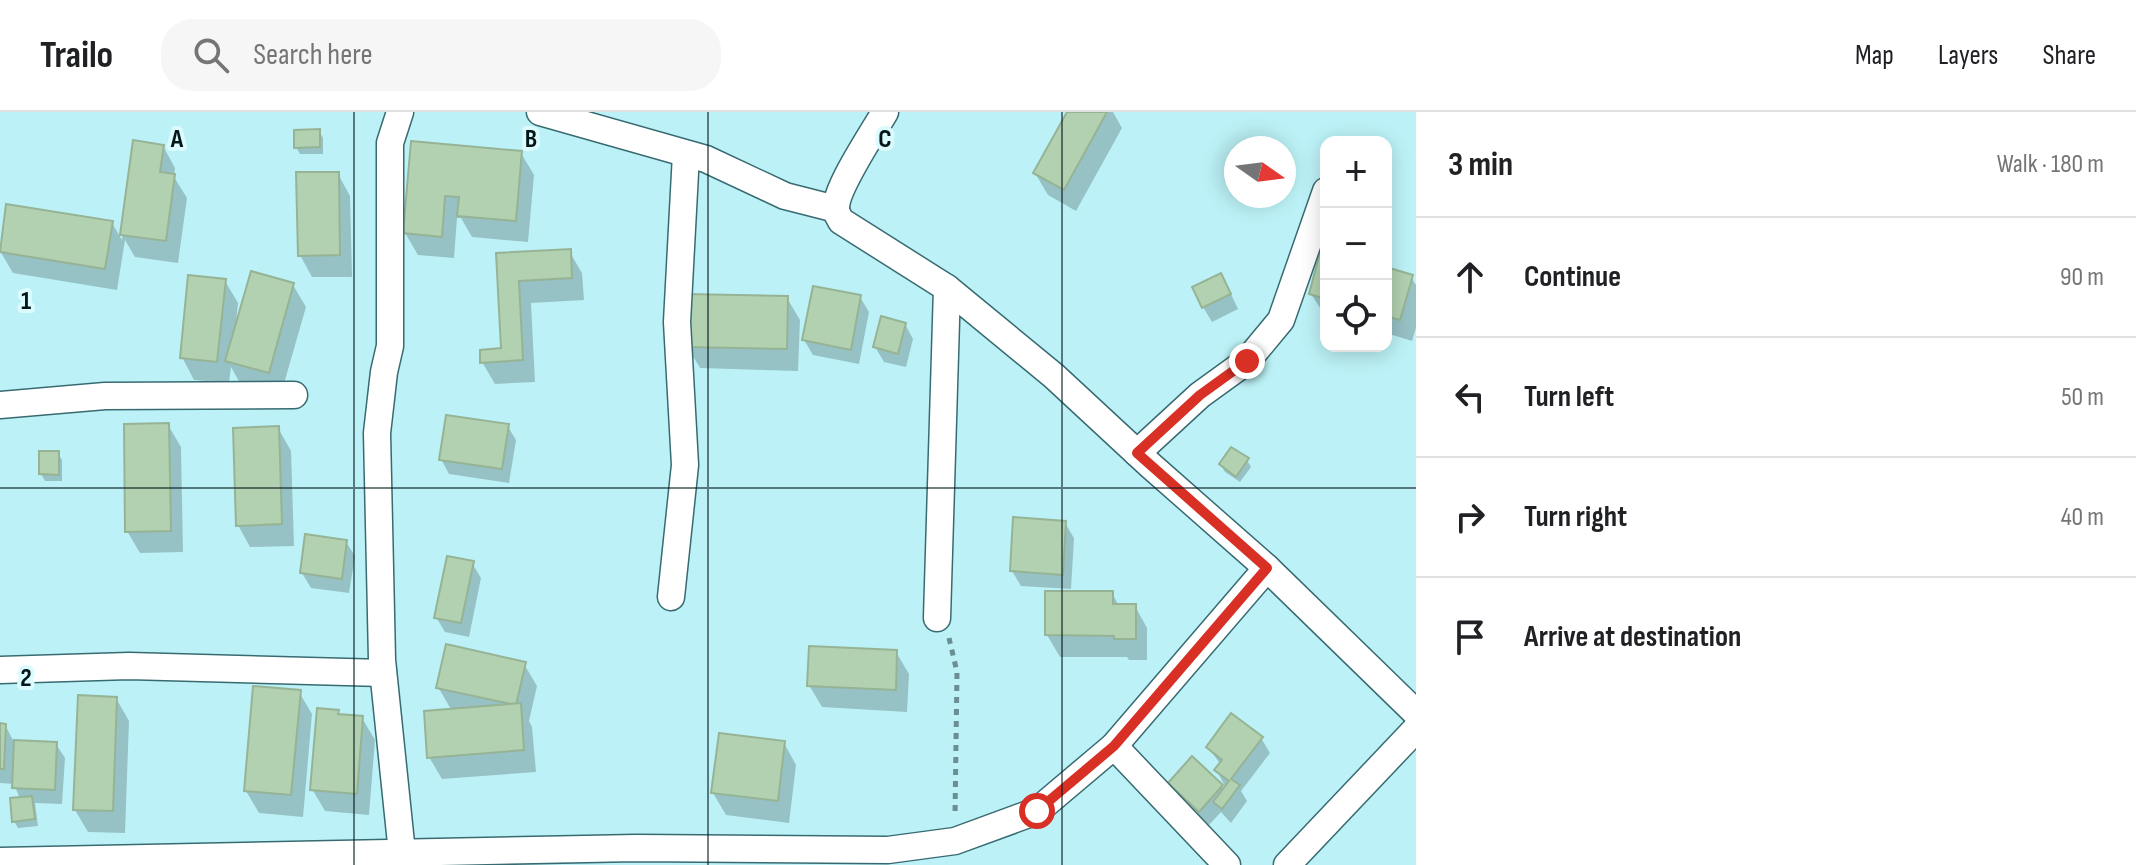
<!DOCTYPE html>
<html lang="en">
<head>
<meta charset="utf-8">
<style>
  body { margin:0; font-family:"Sofia Sans Condensed",sans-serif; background:#f6f6f6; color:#202124 }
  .controls { position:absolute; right:24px; top:24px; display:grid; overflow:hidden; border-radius:16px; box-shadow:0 4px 20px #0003 }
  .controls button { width:72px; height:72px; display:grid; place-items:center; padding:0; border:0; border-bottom:2px solid #e0e0e0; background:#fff; color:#202124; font:40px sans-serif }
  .compass { position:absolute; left:1224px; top:24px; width:72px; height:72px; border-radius:50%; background:#fff; box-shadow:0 4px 20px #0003; rotate:104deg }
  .stop { position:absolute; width:24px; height:24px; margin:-18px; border:6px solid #d93025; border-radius:50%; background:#fff }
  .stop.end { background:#d93025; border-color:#fff; box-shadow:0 2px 8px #0008 }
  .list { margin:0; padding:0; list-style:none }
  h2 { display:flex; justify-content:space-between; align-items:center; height:104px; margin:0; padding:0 32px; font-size:34px }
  h2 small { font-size:26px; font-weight:400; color:#757577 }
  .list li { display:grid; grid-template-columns:52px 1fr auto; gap:24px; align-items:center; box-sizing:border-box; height:120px; padding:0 32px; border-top:2px solid #e0e0e0 }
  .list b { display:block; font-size:30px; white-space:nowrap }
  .list em { font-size:26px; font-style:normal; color:#757577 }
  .icon { flex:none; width:44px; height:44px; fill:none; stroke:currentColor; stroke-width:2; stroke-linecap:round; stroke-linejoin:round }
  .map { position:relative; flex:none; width:1416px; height:753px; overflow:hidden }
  header { display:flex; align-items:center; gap:48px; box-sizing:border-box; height:112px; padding:0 40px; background:#fff; border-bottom:2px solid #e0e0e0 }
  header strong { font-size:38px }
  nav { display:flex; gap:44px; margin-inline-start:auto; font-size:28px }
  .search { width:560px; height:72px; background:#f6f6f6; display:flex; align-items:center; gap:20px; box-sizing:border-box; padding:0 28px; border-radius:32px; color:#757577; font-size:30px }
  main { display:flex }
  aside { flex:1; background:#fff }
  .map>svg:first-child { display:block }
  .shadow { fill:#0003 }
  .building { fill:#b2d1b0; stroke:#96b495; stroke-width:2 }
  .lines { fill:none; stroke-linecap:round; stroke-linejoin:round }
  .minor-casing { stroke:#386b71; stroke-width:29 }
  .path { stroke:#698f93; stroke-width:5; stroke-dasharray:6 6; stroke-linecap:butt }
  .minor { stroke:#fff; stroke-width:26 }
  .route { stroke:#d93025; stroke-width:10 }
  .grid { fill:none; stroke:#031619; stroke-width:2; stroke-opacity:0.55 }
  .grid-label { font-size:26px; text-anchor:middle; font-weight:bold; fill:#031619; stroke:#dbfbfe; stroke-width:8; stroke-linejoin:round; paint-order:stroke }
</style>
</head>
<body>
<header>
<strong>Trailo</strong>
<div class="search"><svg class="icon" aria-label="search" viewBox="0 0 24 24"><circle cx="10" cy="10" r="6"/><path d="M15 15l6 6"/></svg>Search here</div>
<nav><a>Map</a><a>Layers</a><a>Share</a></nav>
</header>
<main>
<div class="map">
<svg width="1416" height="753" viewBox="0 0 1416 753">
  <rect width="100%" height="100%" fill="#bcf2f7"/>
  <g class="shadow">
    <path d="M 1069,0 L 1113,0 L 1122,16 L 1076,99 L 1048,83 L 1035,61 Z"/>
    <path d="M 319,19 L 323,26 L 323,42 L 300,42 L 296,35 Z"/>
    <path d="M 135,31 L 163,34 L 175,56 L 174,65 L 187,86 L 178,151 L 135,145 L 125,128 L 117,178 L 13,161 L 0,139 L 112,111 L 122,128 Z"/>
    <path d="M 413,32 L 521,41 L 534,63 L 528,130 L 472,125 L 461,106 L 457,106 L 454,146 L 418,143 L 405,121 Z"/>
    <path d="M 338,62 L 350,84 L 352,165 L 312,165 L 300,143 Z"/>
    <path d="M 569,139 L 582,161 L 584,188 L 531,191 L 535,270 L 495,272 L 482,250 L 503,238 L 498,143 Z"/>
    <path d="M 1326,141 L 1326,205 L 1311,182 Z"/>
    <path d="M 1386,158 L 1411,165 L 1416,173 L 1416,216 L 1412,229 L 1386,221 Z"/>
    <path d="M 225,169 L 238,191 L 236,211 L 293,173 L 306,195 L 281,282 L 240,271 L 231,255 L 229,271 L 194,268 L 182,245 Z"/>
    <path d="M 1229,178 L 1238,197 L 1212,210 L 1203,195 Z"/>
    <path d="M 860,185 L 869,200 L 859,252 L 813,243 L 804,228 Z"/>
    <path d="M 787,186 L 800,208 L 798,259 L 700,256 L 687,234 Z"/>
    <path d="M 905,212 L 913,227 L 906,255 L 884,250 L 875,235 Z"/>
    <path d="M 168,313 L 181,335 L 183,440 L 140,441 L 127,419 Z"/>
    <path d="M 507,313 L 516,328 L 509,371 L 449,362 L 441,347 Z"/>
    <path d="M 278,316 L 291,339 L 294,434 L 250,435 L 238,413 Z"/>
    <path d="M 58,341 L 62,348 L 62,369 L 45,369 L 41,362 Z"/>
    <path d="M 1247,348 L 1251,355 L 1240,370 L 1225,360 L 1221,353 Z"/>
    <path d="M 1065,411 L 1074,426 L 1071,477 L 1021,474 L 1012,459 Z"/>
    <path d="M 346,430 L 355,444 L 349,481 L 311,476 L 302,461 Z"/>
    <path d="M 472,451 L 481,466 L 469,525 L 445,520 L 436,505 Z"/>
    <path d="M 1112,481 L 1119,494 L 1135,494 L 1147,516 L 1147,548 L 1129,548 L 1127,545 L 1060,545 L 1047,523 Z"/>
    <path d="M 896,540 L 909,562 L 907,600 L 822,595 L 809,573 Z"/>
    <path d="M 524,552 L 537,574 L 529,609 L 532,615 L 536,660 L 442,667 L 429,645 L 452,599 L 438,575 Z"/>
    <path d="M 299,580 L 312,602 L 303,705 L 259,701 L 246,679 Z"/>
    <path d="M 116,586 L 129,609 L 125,721 L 88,720 L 75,698 Z"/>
    <path d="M 338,600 L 340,604 L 362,606 L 375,628 L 369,703 L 325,699 L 312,677 Z"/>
    <path d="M 0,613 L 5,613 L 14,630 L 56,632 L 65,646 L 62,692 L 35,691 L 38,714 L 18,716 L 14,709 L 20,687 L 14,672 L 0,671 Z"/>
    <path d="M 1261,626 L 1270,641 L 1241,679 L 1247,689 L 1231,711 L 1221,700 L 1209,713 L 1179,686 L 1170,671 L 1192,647 L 1228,680 L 1217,659 L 1221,653 L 1208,635 Z"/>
    <path d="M 784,631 L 796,653 L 789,711 L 726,703 L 713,681 Z"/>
  </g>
  <g class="building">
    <path d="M 1067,0 L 1107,0 L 1064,78 L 1033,61 Z"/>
    <path d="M 320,17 L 320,35 L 294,36 L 294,18 Z"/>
    <path d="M 133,28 L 164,33 L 160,60 L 175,62 L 166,129 L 120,123 Z"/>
    <path d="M 411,29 L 522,39 L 516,109 L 457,104 L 459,85 L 445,84 L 442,125 L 403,121 Z"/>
    <path d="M 296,60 L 339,60 L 340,143 L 298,144 Z"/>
    <path d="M 6,92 L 113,109 L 105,157 L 0,140 Z"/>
    <path d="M 571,137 L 572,166 L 519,169 L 523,248 L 480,251 L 480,238 L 501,236 L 496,141 Z"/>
    <path d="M 1321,137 L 1326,139 L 1326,187 L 1309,182 Z"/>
    <path d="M 1386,155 L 1413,163 L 1400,208 L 1386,204 Z"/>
    <path d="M 251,159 L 294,171 L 269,261 L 225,249 Z"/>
    <path d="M 1221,161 L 1231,182 L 1202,196 L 1192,175 Z"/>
    <path d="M 188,163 L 226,167 L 217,250 L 180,246 Z"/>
    <path d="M 813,174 L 861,183 L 851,238 L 802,228 Z"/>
    <path d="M 686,182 L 788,184 L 787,237 L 685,235 Z"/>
    <path d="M 881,204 L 906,211 L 898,242 L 873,235 Z"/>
    <path d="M 446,303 L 509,312 L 502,357 L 439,348 Z"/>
    <path d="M 169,311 L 171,419 L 125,420 L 124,312 Z"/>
    <path d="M 279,314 L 282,412 L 236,414 L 233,316 Z"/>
    <path d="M 1231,335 L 1249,346 L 1236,365 L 1219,352 Z"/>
    <path d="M 39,339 L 59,339 L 59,363 L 39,362 Z"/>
    <path d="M 1013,405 L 1066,409 L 1063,463 L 1010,459 Z"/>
    <path d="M 305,422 L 347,428 L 342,467 L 300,461 Z"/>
    <path d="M 447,444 L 474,449 L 461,511 L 434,506 Z"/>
    <path d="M 1045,479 L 1113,479 L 1113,492 L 1136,492 L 1136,527 L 1114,527 L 1114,524 L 1045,523 Z"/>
    <path d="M 446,532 L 526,550 L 516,593 L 436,576 Z"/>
    <path d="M 809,534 L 897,538 L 896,578 L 807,574 Z"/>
    <path d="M 253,574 L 301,578 L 291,683 L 244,679 Z"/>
    <path d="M 78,583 L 117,585 L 113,699 L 73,698 Z"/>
    <path d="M 521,591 L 524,638 L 427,646 L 424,599 Z"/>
    <path d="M 317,596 L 339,598 L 338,602 L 363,604 L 357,682 L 310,678 Z"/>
    <path d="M 1231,601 L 1263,625 L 1231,667 L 1240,673 L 1222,697 L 1213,690 L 1229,669 L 1214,658 L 1222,648 L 1206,635 Z"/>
    <path d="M 0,611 L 6,612 L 4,657 L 0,657 Z"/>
    <path d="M 719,621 L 785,629 L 778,689 L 711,681 Z"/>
    <path d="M 14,628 L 57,630 L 55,678 L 12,676 Z"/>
    <path d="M 1192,644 L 1223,673 L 1199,700 L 1168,671 Z"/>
    <path d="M 32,684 L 35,707 L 12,710 L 10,686 Z"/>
  </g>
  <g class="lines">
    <g class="minor-casing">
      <g id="minor">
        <path d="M 400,0 L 390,31 L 390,234 L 384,260 L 377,321 L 382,548 L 402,741"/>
        <path d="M 540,0 L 706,47 L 785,84 L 836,97"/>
        <path d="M 885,0 C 874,19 835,77 836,97 C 836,101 839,105 841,109 L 947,176 L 1054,264 L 1150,353 L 1267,456 L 1416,601"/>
        <path d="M 0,293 L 105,284 L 294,283"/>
        <path d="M 1137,341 L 1200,283 L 1247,249 L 1281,208 L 1326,79"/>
        <path d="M 671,485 L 685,353 L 677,210 L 686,42"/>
        <path d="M 937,506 L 947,176"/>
        <path d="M 0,558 L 129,554 L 383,561"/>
        <path d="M 1114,634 L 1227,753"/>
        <path d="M 0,749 L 636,736 L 888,738 L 955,729 L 1037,699 L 1114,634 L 1267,456"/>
        <path d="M 1287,753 L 1416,617"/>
      </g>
    </g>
    <path class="path" d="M 949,526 L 957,560 L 955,703"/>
    <use href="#minor" class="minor"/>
  </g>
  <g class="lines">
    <path class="route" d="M 1037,699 L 1114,634 L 1267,456 L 1137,341 L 1200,283 L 1247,249"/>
  </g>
  <path class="grid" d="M 354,0 L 354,753M 708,0 L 708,753M 1062,0 L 1062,753M 0,376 L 1416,376"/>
  <g class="grid-label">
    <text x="177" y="35">A</text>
    <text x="531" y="35">B</text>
    <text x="885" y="35">C</text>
    <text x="26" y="197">1</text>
    <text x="26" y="574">2</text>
  </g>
</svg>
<div class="controls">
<button>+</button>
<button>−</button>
<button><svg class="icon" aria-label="locate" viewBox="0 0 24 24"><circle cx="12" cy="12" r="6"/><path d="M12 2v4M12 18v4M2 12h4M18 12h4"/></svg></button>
</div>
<svg class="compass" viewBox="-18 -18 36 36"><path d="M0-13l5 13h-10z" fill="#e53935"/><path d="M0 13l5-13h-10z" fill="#757577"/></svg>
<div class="stop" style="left:1037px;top:699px"></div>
<div class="stop end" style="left:1247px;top:249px"></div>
</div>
<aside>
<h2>3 min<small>Walk · 180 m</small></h2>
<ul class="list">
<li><svg class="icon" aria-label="ahead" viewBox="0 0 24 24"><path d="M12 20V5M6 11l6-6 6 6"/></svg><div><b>Continue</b></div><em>90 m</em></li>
<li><svg class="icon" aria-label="left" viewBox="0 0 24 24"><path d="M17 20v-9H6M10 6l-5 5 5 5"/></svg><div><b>Turn left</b></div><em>50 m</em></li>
<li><svg class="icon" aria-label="right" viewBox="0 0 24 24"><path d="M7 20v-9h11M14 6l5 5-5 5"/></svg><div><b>Turn right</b></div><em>40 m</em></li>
<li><svg class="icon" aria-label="arrive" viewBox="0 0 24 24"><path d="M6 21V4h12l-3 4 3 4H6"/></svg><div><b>Arrive at destination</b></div></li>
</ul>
</aside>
</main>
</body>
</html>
